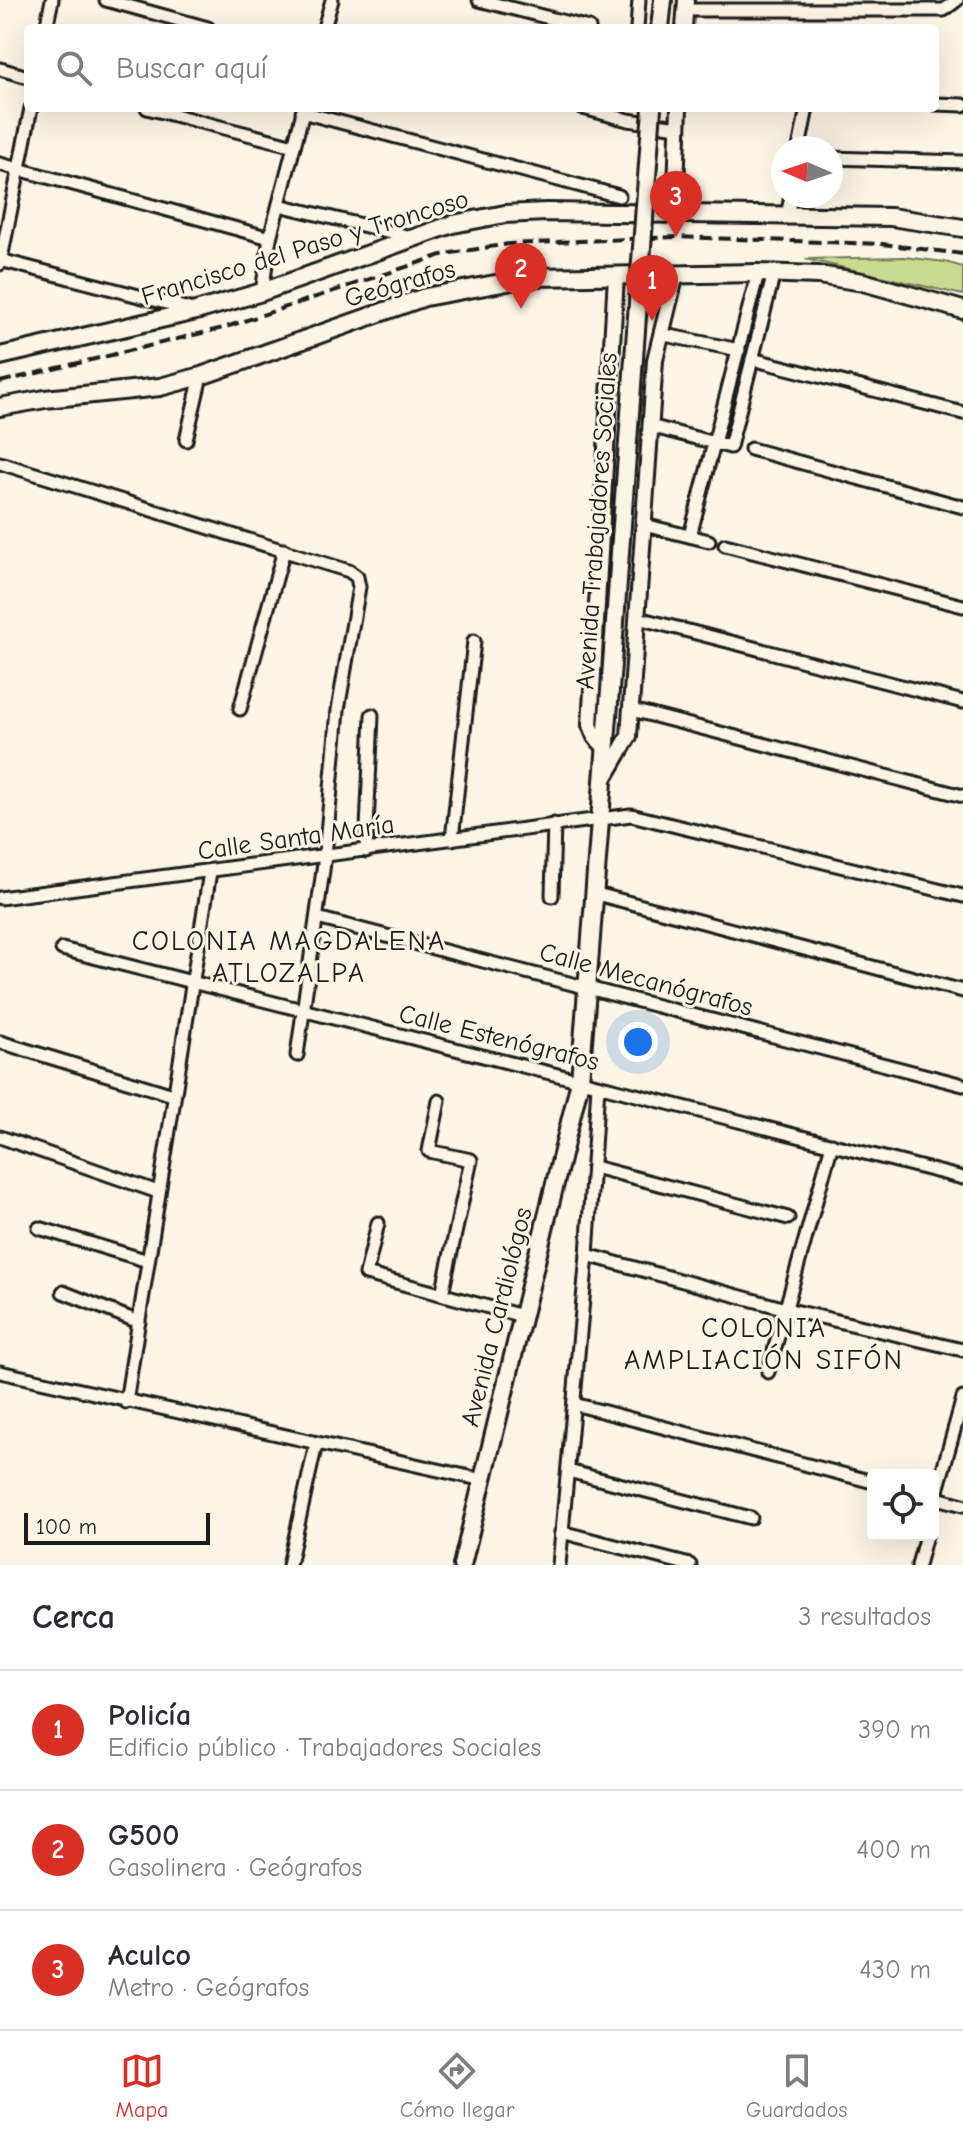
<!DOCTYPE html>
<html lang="es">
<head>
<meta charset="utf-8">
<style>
  body { margin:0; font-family:"Comic Neue",sans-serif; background:#f7f7f7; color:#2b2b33 }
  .controls { position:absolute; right:24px; bottom:24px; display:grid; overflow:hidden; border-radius:8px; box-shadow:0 8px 32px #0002 }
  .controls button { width:72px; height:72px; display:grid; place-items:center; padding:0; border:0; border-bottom:2px solid #e1e1e2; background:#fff; color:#2b2b33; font:40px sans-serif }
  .compass { position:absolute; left:771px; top:136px; width:72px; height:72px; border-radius:50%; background:#fff; box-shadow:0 8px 32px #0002; rotate:272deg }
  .scale { position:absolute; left:24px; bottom:20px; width:186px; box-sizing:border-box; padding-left:8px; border:4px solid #1c1c1c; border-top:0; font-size:22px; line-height:28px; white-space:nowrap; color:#1c1c1c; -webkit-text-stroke:6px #fcf5e5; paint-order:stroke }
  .you { position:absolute; left:638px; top:1042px; width:28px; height:28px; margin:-20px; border:6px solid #fff; border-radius:50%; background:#1a73e8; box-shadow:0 0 0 12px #1a73e833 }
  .badge { display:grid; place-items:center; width:52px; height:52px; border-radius:50%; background:#d93025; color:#fff; font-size:26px; font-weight:700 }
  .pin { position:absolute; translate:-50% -66px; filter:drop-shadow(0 2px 4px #0008) }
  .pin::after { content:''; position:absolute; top:42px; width:28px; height:24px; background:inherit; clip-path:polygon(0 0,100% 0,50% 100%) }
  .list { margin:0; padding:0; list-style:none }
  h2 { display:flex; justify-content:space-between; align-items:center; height:104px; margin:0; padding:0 32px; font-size:34px }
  h2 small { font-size:26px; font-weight:400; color:#7c7c81 }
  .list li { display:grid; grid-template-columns:52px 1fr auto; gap:24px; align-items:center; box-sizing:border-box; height:120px; padding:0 32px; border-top:2px solid #e1e1e2 }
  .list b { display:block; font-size:30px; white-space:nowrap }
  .list p { margin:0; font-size:26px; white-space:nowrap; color:#7c7c81 }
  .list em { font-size:26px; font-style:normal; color:#7c7c81 }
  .icon { flex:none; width:44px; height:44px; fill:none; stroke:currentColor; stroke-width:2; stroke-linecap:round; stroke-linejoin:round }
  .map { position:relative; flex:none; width:963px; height:1565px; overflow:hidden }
  .search { position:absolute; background:#fff; box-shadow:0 8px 32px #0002; left:24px; right:24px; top:24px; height:88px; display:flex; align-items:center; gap:20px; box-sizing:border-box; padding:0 28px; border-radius:8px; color:#7c7c81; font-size:30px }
  .sheet { height:464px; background:#fff }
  nav { display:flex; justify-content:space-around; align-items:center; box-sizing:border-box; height:112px; border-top:2px solid #e1e1e2; background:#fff; font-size:22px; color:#7c7c81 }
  nav a { display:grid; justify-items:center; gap:4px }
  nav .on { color:#d93025 }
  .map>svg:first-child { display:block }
  .green { fill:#c8db90; stroke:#727c56; stroke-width:2 }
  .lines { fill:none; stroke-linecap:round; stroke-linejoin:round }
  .minor-casing { stroke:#1c1c1c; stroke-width:17 }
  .tertiary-casing { stroke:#1c1c1c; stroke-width:20 }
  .primary-casing { stroke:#1c1c1c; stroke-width:22 }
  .minor { stroke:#fcf5e5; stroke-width:11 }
  .tertiary { stroke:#fcf5e5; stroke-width:14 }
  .primary { stroke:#fcf5e5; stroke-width:16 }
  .rail { stroke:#1c1c1c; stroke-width:4; stroke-dasharray:12 6; stroke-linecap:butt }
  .primary-bridge-casing { stroke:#1c1c1c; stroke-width:22; stroke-linecap:butt }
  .primary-bridge { stroke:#fcf5e5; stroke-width:16 }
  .labels { text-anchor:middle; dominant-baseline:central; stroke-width:6; stroke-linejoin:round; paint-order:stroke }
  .street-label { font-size:26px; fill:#1c1c1c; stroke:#fcf5e5 }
  .neighbourhood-label { font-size:28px; letter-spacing:2px; fill:#1c1c1c; stroke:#fcf5e5 }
</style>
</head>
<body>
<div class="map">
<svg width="963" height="1565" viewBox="0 0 963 1565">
  <rect width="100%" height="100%" fill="#fcf5e5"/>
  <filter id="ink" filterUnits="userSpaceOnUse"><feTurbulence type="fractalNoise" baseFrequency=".0125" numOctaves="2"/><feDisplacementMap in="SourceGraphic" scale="16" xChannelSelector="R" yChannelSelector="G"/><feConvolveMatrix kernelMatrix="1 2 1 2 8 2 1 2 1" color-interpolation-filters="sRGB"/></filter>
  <g filter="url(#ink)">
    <path class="green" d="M 904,257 L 945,262 L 963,267 L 963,295 L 805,259 Z"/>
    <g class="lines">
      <g class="minor-casing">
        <g id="minor">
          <path d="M 106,0 L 208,28"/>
          <path d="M 479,0 L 589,28"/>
          <path d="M 685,10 L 944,10 L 957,0"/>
          <path d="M 46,28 L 52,0"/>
          <path d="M 324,28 L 332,0"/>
          <path d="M 637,28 L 639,0"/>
          <path d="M 0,69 L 28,77"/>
          <path d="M 935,104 L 963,105"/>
          <path d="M 147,108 L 294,146"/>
          <path d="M 583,108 L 628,120 L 678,127"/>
          <path d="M 302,112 L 619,196"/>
          <path d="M 799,148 L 807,108"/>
          <path d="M 831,158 L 963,162"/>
          <path d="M 0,164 L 270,238"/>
          <path d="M 279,205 L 411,237"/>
          <path d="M 787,216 L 791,196"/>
          <path d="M 0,260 L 193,310"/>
          <path d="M 0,264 L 31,108"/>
          <path d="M 262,292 L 270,238 L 304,108"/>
          <path d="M 660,334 L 739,350"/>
          <path d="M 752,359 L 963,413"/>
          <path d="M 650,426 L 730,447 L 774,273"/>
          <path d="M 186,440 L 201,376"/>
          <path d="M 751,449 L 963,507"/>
          <path d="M 0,463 L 349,571 L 357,577 L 359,587 L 338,710 L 325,856 L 297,1055"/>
          <path d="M 644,525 L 709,541"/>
          <path d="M 690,536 L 758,273"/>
          <path d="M 725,545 L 963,606"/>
          <path d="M 638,618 L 963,702"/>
          <path d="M 240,709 L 284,550"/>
          <path d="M 632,710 L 963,796"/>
          <path d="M 452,839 L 474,641"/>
          <path d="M 366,851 L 372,715"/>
          <path d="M 593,893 L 963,991"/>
          <path d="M 552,896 L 554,824"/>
          <path d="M 0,898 L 631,815 L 963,896"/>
          <path d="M 317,918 L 963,1085"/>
          <path d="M 62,949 L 963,1178"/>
          <path d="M 0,1042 L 173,1095"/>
          <path d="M 439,1101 L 429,1151 L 471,1160 L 442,1294"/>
          <path d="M 0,1137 L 158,1192"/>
          <path d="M 594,1167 L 788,1218"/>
          <path d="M 378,1223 L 366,1274 L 522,1316"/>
          <path d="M 39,1228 L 148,1261"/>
          <path d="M 587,1255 L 786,1309 L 963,1350"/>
          <path d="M 63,1292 L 139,1322"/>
          <path d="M 0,1372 L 483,1480"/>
          <path d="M 768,1372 L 832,1144"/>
          <path d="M 126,1402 L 210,872"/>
          <path d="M 574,1404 L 873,1482"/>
          <path d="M 568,1471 L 751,1518"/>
          <path d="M 933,1497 L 963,1505"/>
          <path d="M 933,1505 L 963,1398"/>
          <path d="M 561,1532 L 690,1565"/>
          <path d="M 289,1565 L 316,1444"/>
          <path d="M 559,1565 L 587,1255 L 598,1086"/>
          <path d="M 918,1565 L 926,1535"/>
        </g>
      </g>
      <g class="tertiary-casing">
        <g id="tertiary">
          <path d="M 684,28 L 686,0"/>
          <path d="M 675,214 L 679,108"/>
          <path d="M 604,746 L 595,737 L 590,725 L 616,276"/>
          <path d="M 604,779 L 629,736 L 655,360 L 676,274"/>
        </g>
      </g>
      <g class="primary-casing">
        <g id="primary">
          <path d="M 660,28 L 663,0"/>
          <path d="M 0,356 L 196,311 L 262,292 L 453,224 L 505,214 L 546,212 L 891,217 L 963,228"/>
          <path d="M 0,407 L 45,399 L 160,387 L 201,376 L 425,297 L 534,277 L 758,273 L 818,275 L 863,282 L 963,310"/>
          <path d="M 462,1565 L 580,1081 L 612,664"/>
        </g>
      </g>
      <use href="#minor" class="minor"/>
      <use href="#tertiary" class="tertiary"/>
      <use href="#primary" class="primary"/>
      <path class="rail" d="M 0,382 L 223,328 L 445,254 L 509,244 L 676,237 L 882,244 L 963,254"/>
      <g class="primary-bridge-casing">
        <path id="primary-bridge" d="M 612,664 L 652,108"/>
      </g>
      <use href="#primary-bridge" class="primary-bridge"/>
    </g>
  </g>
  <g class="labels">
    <g class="street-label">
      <text transform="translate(305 248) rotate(-17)">Francisco del Paso y Troncoso</text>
      <text transform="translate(400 284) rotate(-16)">Geógrafos</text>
      <text transform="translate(597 521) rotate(-86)">Avenida Trabajadores Sociales</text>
      <text transform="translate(296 838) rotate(-8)">Calle Santa María</text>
      <text transform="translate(646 980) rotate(15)">Calle Mecanógrafos</text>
      <text transform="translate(499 1038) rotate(14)">Calle Estenógrafos</text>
      <text transform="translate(497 1317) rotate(-76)">Avenida Cardiológos</text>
    </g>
    <g class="neighbourhood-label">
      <text x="289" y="941">COLONIA MAGDALENA<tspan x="289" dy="32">ATLOZALPA</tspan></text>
      <text x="764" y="1328">COLONIA<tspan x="764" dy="32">AMPLIACIÓN SIFÓN</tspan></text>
    </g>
  </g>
</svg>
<div class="controls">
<button><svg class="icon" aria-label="locate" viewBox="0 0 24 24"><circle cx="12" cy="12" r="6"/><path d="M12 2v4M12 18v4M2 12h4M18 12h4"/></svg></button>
</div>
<svg class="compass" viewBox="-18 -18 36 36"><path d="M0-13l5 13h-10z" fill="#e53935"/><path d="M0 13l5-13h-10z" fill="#7c7c81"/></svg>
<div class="scale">100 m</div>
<div class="you"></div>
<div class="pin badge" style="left:652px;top:321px">1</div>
<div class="pin badge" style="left:521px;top:309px">2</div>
<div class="pin badge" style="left:676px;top:237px">3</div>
<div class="search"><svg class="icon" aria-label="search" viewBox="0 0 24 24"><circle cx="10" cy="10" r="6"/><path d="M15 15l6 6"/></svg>Buscar aquí</div>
</div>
<section class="sheet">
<h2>Cerca<small>3 resultados</small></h2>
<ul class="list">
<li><span class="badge">1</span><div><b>Policía</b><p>Edificio público · Trabajadores Sociales</p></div><em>390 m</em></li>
<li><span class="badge">2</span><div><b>G500</b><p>Gasolinera · Geógrafos</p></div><em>400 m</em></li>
<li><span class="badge">3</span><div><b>Aculco</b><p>Metro · Geógrafos</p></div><em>430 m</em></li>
</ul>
</section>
<nav>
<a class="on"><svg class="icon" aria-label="map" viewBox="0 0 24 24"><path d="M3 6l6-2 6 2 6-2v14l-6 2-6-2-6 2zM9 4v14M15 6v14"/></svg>Mapa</a>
<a><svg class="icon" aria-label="directions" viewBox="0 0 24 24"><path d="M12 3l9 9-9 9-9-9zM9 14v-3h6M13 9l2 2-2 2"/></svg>Cómo llegar</a>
<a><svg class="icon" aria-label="saved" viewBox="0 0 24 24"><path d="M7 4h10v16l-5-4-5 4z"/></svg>Guardados</a>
</nav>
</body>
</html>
